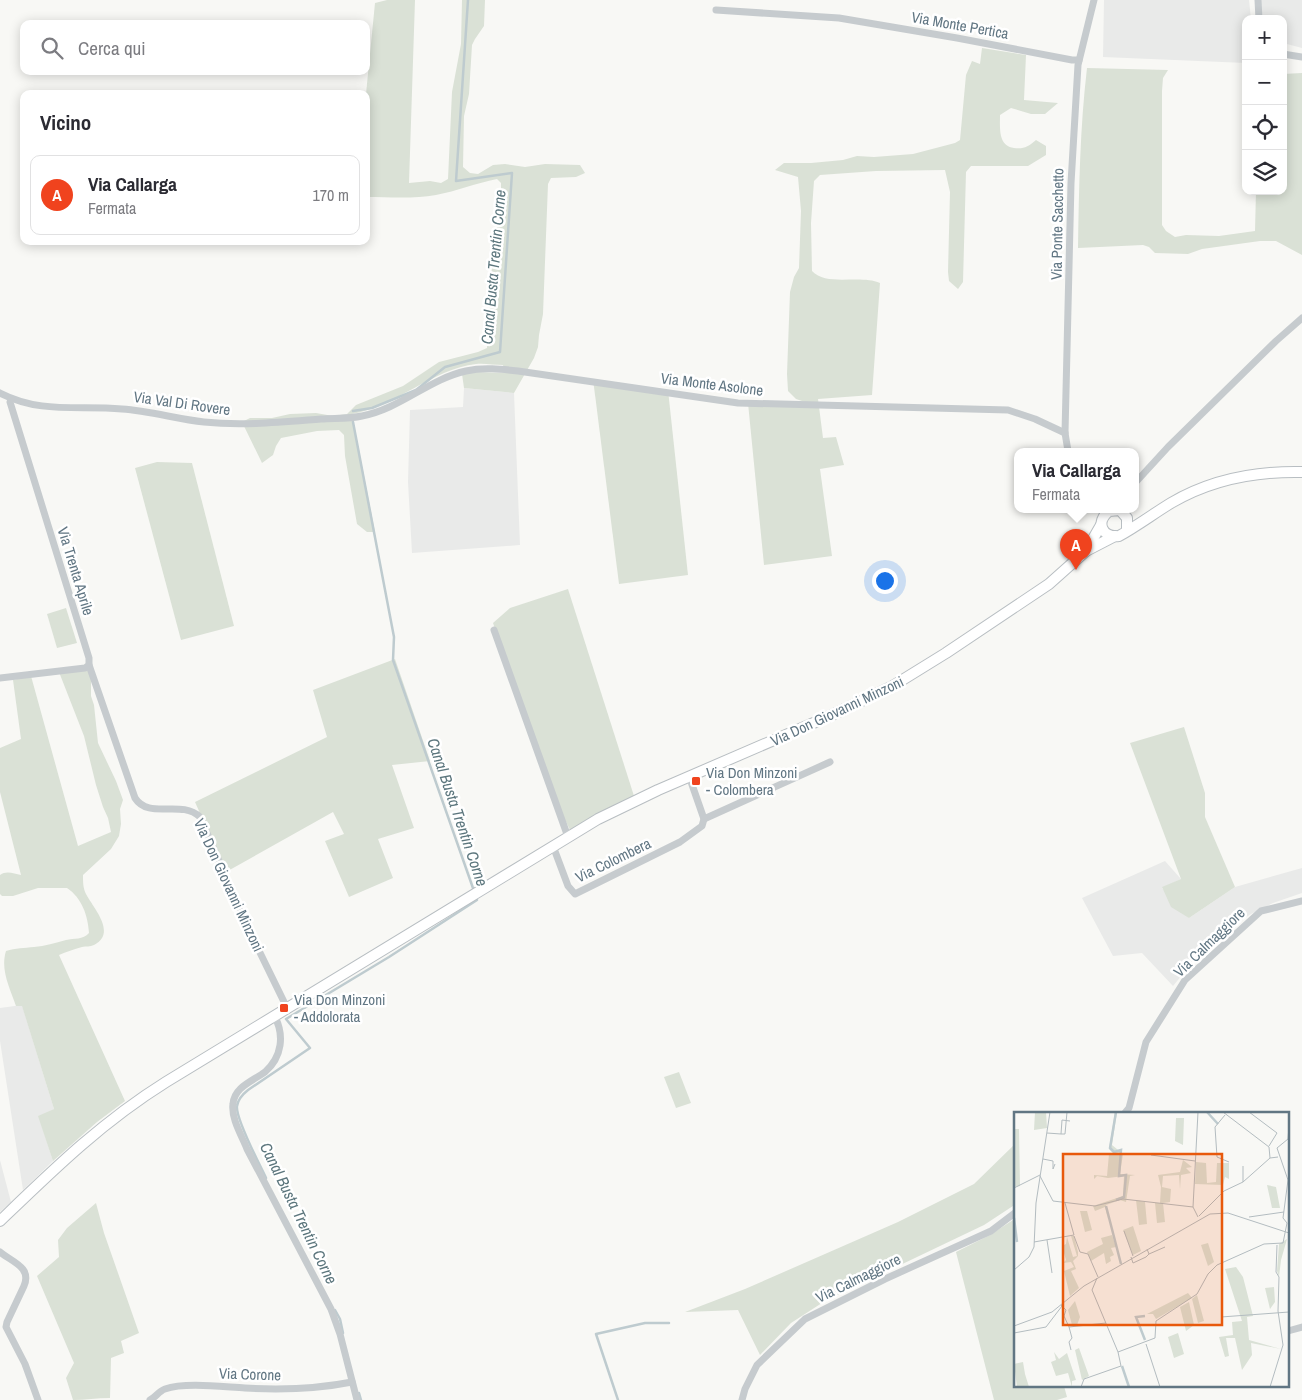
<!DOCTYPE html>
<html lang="it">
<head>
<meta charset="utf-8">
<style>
  body { margin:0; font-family:"Archivo Narrow",sans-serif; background:#f2f2f3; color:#2b2b33 }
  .controls { position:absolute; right:15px; top:15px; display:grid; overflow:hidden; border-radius:10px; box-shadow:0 2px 12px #0003 }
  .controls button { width:45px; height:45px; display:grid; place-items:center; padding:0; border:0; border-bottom:1px solid #e1e1e2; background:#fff; color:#2b2b33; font:25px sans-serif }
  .you { position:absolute; left:884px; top:580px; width:18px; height:18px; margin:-12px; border:4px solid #fff; border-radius:50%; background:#1a73e8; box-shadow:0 0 0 8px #1a73e833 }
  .badge { display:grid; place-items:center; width:32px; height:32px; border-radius:50%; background:#f0431e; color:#fff; font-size:16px; font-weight:700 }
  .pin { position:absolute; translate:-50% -41px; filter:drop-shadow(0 1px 2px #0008) }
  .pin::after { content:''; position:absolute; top:26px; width:18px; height:15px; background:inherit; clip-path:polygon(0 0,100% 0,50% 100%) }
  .popup { position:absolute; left:1014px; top:448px; width:125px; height:65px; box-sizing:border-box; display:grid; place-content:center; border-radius:10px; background:#fff; filter:drop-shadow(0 1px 4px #0005); font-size:16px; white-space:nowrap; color:#7c7c81 }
  .popup b { font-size:19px; color:#2b2b33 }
  .popup::after { content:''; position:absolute; left:50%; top:100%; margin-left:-10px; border:10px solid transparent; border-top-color:#fff }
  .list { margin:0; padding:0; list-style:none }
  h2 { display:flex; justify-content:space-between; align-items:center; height:65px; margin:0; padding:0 20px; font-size:21px }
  h2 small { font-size:16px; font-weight:400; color:#7c7c81 }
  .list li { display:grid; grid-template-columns:32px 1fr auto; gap:15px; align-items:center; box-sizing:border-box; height:80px; margin:0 10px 10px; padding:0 10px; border:1px solid #e1e1e2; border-radius:10px }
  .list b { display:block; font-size:19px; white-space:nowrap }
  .list p { margin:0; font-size:16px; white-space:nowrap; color:#7c7c81 }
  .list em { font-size:16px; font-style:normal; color:#7c7c81 }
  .icon { flex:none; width:28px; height:28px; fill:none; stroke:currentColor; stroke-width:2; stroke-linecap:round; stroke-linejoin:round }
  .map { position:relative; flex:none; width:1302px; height:1400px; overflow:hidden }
  .search { position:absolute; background:#fff; box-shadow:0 2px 12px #0003; left:20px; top:20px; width:350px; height:55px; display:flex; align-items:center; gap:12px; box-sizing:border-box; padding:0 18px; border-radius:10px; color:#7c7c81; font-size:19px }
  .panel { position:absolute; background:#fff; box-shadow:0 2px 12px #0003; left:20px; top:90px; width:350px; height:155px; border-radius:10px }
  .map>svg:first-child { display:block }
  .built { fill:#e9eae9 }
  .green { fill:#dae1d6 }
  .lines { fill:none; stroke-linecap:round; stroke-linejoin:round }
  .stream { stroke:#becbcf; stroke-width:2.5 }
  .secondary-casing { stroke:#b8bec2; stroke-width:12 }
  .street { stroke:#c6cbce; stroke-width:7 }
  .secondary { stroke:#fff; stroke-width:10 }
  .poi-dot { fill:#f0431e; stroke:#fff; stroke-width:2 }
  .labels { text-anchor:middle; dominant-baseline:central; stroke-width:5; stroke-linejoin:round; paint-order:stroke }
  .street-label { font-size:15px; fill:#617683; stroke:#fff }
  .poi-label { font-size:15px; fill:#617683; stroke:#fff; text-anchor:start }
  .water-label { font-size:16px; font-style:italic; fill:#5c767d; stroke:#fff }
  .inset-river { fill:none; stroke:#becbcf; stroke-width:2.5 }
  .inset-road { fill:none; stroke:#b3bcc0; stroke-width:1 }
  .view { fill:#e8590c; fill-opacity:0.15; stroke:#e8590c; stroke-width:2.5 }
  .inset-edge { fill:none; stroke:#617683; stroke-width:2.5 }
</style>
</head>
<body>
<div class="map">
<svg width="1302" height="1400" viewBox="0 0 1302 1400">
  <rect width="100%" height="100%" fill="#f8f8f5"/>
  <g class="built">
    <path d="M 1104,0 L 1249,0 L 1251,19 L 1246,19 L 1246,63 L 1103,57 Z"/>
    <path d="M 1260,0 L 1302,0 L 1302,48 L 1283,43 L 1283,19 L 1263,19 Z"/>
    <path d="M 464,388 L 514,393 L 520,545 L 412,553 L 408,482 L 410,410 L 463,407 Z"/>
    <path d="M 1165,861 L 1181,879 L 1162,888 L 1189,918 L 1235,887 L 1302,868 L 1302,893 L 1273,903 L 1251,914 L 1236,924 L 1201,952 L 1173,986 L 1142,953 L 1113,956 L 1082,898 Z"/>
    <path d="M 22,1005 L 54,1109 L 39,1117 L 53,1161 L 23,1190 L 0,1041 L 0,1008 Z"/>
    <path d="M 0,1160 L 11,1202 L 0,1212 Z"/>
  </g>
  <g class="green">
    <path d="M 387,0 L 415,0 L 409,183 L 430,181 L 441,183 L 448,179 L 452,92 L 461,44 L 462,0 L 485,0 L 484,26 L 475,39 L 472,45 L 469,94 L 464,116 L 463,167 L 470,173 L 478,174 L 493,165 L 505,164 L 525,167 L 545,164 L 580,165 L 585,173 L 576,177 L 551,178 L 548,184 L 543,314 L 539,335 L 538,347 L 534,358 L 514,393 L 464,388 L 462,374 L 476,372 L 505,373 L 503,365 C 494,365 484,363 476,364 C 433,369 396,406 352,414 L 375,532 L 367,532 L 357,524 L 345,456 L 344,435 L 339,430 L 317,431 L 281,438 L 276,446 L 273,455 L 262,463 L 242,422 L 250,418 L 272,418 L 290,414 L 316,413 L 333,416 L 347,414 L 356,405 L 403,386 L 439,362 L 478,352 L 487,348 L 493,249 L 501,202 L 501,183 L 497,179 C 476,183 457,191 436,195 C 414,199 389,197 366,197 L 366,94 L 375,3 Z"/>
    <path d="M 982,48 L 1026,55 L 1024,100 L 1058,103 L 1045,114 L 1031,114 L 1011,108 L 1000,115 C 1000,128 998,146 1014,148 C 1024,149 1028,147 1036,140 L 1046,146 L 1046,155 L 1028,166 L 971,166 L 966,172 L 963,282 L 958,289 L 949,281 L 948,272 L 950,192 L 945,170 L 876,171 L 820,175 L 814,181 L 811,223 L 812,271 C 827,287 860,274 880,283 L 872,395 L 818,399 L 823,438 L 836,437 L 844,465 L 820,469 L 832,556 L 764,565 L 748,403 L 805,402 L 796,399 L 788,391 L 787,374 L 790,292 L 794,277 L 799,268 L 801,211 L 798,177 L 775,170 L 784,163 L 811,163 L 843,160 L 857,156 L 874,157 L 913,154 L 955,143 L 960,140 L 966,75 L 972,61 L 980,64 Z"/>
    <path d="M 1087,68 L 1168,70 L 1163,78 L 1162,91 L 1162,225 L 1166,231 L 1175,237 L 1186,235 L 1219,236 L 1255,231 L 1256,191 L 1283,191 L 1283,74 L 1302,73 L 1302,255 L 1276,241 L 1260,241 L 1202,249 L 1188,254 L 1155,253 L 1149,247 L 1143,245 L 1078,248 C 1079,188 1080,127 1087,68 Z"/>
    <path d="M 593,379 L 668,390 L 688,575 L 619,584 Z"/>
    <path d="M 157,462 L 192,463 L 234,626 L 181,640 L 135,468 Z"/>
    <path d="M 568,589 L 634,796 L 570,830 L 551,791 L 493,623 L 510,608 Z"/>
    <path d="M 66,608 L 77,643 L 57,648 L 47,614 Z"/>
    <path d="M 395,659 L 430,761 L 392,765 L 414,828 L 378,839 L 393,878 L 349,897 L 325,841 L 344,834 L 333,812 L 226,872 L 195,802 L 327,737 L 313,690 Z"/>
    <path d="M 91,669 L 91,696 L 94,705 L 98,743 L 116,781 L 123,800 L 120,809 L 121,824 L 119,836 L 111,849 L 83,875 C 83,882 83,888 86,894 C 94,909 117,933 94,945 C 90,947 86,946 82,947 C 74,949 66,952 59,955 L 125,1101 L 97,1122 L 53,1161 L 38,1116 L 54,1109 L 22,1006 L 16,1006 C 10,988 0,970 6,951 C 16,948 24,948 34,947 C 45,946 55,943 66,940 C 74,938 83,940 89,933 C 88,916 82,898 67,888 L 38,888 L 13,896 L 2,896 L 0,894 L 0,875 C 7,870 14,874 21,875 L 0,792 L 0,748 L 21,739 L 13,680 L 31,676 L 78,846 L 111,832 L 108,818 L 103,807 L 96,785 L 84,736 L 59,672 Z"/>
    <path d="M 1184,727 L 1205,793 L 1205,817 L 1235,887 L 1189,918 L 1171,907 L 1162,887 L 1181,879 L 1130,743 Z"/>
    <path d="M 679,1072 L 691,1103 L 676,1108 L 664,1077 Z"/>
    <path d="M 1016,1143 L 1016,1204 L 984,1225 L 825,1301 L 791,1323 L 760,1355 L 738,1310 L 685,1312 L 745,1289 L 898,1222 L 974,1184 Z"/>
    <path d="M 96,1203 L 104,1233 L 139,1333 L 121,1341 L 124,1353 L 111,1358 L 110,1398 C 97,1398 85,1400 73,1400 L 66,1378 L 74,1363 L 37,1276 L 59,1257 L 58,1240 L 67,1228 Z"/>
    <path d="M 1016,1218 L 1016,1386 L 1064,1386 L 1067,1397 L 1057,1400 L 994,1400 L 956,1252 L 990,1235 Z"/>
  </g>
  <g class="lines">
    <g class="stream">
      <path d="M 353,411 L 372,408 L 416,390 L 445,367 L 500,352 L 512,173 L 456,181 L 468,0"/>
      <path d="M 353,422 L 394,637 L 393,660 L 474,891"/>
      <path d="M 266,1178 C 260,1165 235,1118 237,1106 C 238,1099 243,1094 248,1090 L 310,1048 L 286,1019 L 389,957 L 477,900 L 476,896"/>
      <path d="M 335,1310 L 340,1319 L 343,1333"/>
      <path d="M 359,1393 L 361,1400"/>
      <path d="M 618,1400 L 596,1334 L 645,1323 L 669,1323"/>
    </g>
    <g class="secondary-casing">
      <g id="secondary">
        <path d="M 1127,529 L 1127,518 L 1120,510 L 1109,511 C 1095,522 1102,538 1119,536 C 1137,526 1153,514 1171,503 C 1210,480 1257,471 1302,472"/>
        <path d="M 1086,551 L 1101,525"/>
        <path d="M 0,1221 C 54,1169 102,1122 166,1082 L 598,819 L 658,790 L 832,715 L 891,687 L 946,653 L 1049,584 L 1086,551 L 1115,536"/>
      </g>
    </g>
    <g class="street">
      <path d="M 1258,0 L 1259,19"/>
      <path d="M 716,10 L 839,18 L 957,38 L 1072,60 L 1079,60"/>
      <path d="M 1283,54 L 1302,57"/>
      <path d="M 0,393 C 41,414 78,405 122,409 C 150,411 177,419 204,422 C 243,426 282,422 321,419 C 335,418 349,419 362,416 C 400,409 429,379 466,371 C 483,367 501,369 518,371 L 738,403 L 1008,410 L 1035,419 L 1065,433"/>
      <path d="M 1068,451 L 1065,433 L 1071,183 L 1078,65 L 1094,0"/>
      <path d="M 1135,483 L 1168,447 L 1276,341 L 1302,318"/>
      <path d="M 494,630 L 568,837"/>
      <path d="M 89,665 L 135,798 C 149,820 181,799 200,817 L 246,924 L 287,1008"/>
      <path d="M 0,678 L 85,668 L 89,665 L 89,658 L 10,402 L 11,399"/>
      <path d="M 704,819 L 830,762"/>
      <path d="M 553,846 L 568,886 L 575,894 L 680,842 L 702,826 L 704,819 L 689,776"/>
      <path d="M 274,1015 C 285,1035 282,1057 265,1072 C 253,1081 234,1087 233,1104 C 231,1119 242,1136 247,1149 L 331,1309 L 340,1334 L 357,1400"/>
      <path d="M 1124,1114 L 1129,1108 L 1146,1042 L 1185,980 L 1261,911 L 1302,901"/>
      <path d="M 0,1252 C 12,1262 32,1267 24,1286 L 7,1322 L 6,1327 L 25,1364 L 38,1400"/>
      <path d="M 1288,1331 L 1302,1327"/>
      <path d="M 150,1400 C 156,1397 159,1391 165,1389 C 185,1382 224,1387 245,1388 C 281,1390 317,1389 352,1382"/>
      <path d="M 742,1400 L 745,1389 L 757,1365 L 805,1319 L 885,1279 L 991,1231 L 1016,1212"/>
    </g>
    <use href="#secondary" class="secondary"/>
  </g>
  <g class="poi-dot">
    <rect x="691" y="776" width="10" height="10" rx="2.5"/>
    <rect x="279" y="1003" width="10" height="10" rx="2.5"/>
  </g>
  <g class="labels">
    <g class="street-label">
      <text transform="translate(960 25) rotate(10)">Via Monte Pertica</text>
      <text transform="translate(1057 224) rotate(-89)">Via Ponte Sacchetto</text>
      <text transform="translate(712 384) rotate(7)">Via Monte Asolone</text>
      <text transform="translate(182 403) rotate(8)">Via Val Di Rovere</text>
      <text transform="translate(76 571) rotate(73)">Via Trenta Aprile</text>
      <text transform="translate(837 711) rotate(-25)">Via Don Giovanni Minzoni</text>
      <text transform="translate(613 860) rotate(-26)">Via Colombera</text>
      <text transform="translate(229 885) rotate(65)">Via Don Giovanni Minzoni</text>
      <text transform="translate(1209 942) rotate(-44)">Via Calmaggiore</text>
      <text transform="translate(858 1278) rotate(-26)">Via Calmaggiore</text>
      <text transform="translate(250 1374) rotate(2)">Via Corone</text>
    </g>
    <g class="poi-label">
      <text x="706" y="772">Via Don Minzoni<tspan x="706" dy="17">- Colombera</tspan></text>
      <text x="294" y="999">Via Don Minzoni<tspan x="294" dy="17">- Addolorata</tspan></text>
    </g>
    <g class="water-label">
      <text transform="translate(493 267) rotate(-85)">Canal Busta Trentin Corne</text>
      <text transform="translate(458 812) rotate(71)">Canal Busta Trentin Corne</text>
      <text transform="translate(299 1213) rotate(64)">Canal Busta Trentin Corne</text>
    </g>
  </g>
  <g transform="translate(1014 1112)">
    <rect width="275" height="275" fill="#f8f8f5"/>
    <path d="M 21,0 L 32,0 L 33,16 L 20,18 ZM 101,0 L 103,0 L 98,33 L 109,42 L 106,62 L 121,63 L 116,64 L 112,90 L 106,88 L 92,93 L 94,107 L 91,95 L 81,99 L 79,94 L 109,84 L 110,64 L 94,66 L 83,64 L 80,67 L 80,63 L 93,64 L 95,42 L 99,41 L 95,37 ZM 162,6 L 170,6 L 169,33 L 161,29 ZM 0,17 L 5,17 L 6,74 L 0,75 ZM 169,48 L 178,55 L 172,56 L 177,61 L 167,63 L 166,77 L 165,63 L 149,64 L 148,75 L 157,77 L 156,90 L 149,91 L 151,110 L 143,111 L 141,91 L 146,91 L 147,75 L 144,63 L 166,60 ZM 182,50 L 192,51 L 193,71 L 202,70 L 203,51 L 215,51 L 215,67 L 211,65 L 209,73 L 181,72 ZM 253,73 L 262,75 L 266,96 L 258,96 ZM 122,88 L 131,90 L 133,112 L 125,113 ZM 66,99 L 73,99 L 78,118 L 71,120 ZM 119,114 L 127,139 L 119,143 L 109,118 ZM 98,123 L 102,135 L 97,136 L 100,143 L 96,145 L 97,149 L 92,152 L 90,141 L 77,149 L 73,140 L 89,132 L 87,126 ZM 57,124 L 60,124 L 64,140 L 64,144 L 59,149 L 62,157 L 57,159 L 65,176 L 56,184 L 50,159 L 60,155 L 57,150 L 49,151 L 52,148 L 48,134 L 52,132 L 53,125 L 59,145 L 63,144 ZM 273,127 L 267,148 L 265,165 L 263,159 L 265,132 ZM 194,131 L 200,150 L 194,154 L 187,133 ZM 222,155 L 229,165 L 239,204 L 233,205 L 235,228 L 267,237 L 237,231 L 238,243 L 228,258 L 221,226 L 212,226 L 215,244 L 211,245 L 205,225 L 219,223 L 218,210 L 228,209 L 211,157 ZM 260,175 L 261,190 L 256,197 L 251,176 ZM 174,181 L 178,186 L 142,207 L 139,202 L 133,202 ZM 183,183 L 190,209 L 184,211 L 178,187 ZM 61,189 L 66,205 L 63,213 L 58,213 L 54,198 ZM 175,190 L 180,213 L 172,219 L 166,195 ZM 164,221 L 170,242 L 160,246 L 154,225 ZM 65,236 L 75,264 L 68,268 L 61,238 ZM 40,240 L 45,247 L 53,241 L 62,268 L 58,269 L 58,275 L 54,261 L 42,264 L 37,250 L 42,248 ZM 9,250 L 11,262 L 15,275 L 3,275 L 0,252 Z" fill="#dae1d6"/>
    <path class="inset-river" d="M 193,0 L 204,12M 102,88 L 110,85 L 112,63 L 105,64 L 107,38 L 100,40 L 96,36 L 102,0M 92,94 L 107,152M 0,106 L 3,130M 131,204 L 122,205 L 131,228M 108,254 L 115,275"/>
    <path class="inset-road" d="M 184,0 L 179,95 L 184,105M 209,0 L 255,35 L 256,46M 235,0 L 263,21 L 255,34M 211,3 L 201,15 L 203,45 L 215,50M 33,21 L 47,22 L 48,8 L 56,9M 47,22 L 51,22 L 53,0M 137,43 L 181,49M 29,47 L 39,49 L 39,57 L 41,52M 229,54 L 229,70M 26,64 L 39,89 L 81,94 L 109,87 L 179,95M 0,76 L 26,63M 185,104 L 210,79 L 229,70 L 256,46 L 264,45M 235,105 L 270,100M 110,119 L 119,144M 60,124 L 66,140 L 74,142 L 84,165M 33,128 L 38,161M 20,130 L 60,123 L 51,91M 135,142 L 151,135M 117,145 L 119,151 L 132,145 L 135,142 L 133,137M 0,158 L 15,145 L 20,135 L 22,91 L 36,0M 83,166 L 78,178 L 104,240M 47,193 L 52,198 L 50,204 L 55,215 L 92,211M 207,205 L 275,200M 0,214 L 38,200 L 70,174 L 196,102 L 214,101 L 275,121M 55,215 L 58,226 L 55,230 L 57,238M 0,221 L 32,215 L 48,194M 132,232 L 146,275M 67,275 L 70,267 L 107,254 L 104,240 L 141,226 L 142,209 L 183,182 L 194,162 L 203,153 L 250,132 L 269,131 L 273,111 L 269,106 L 274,68 L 263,36 L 274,27 L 275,14M 256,275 L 269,233 L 264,199 L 265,165 L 262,160 L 263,133"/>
    <path class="view" d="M 49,42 L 208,42 L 208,213 L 49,213 Z"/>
    <rect width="275" height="275" class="inset-edge"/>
  </g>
</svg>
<div class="controls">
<button>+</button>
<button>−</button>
<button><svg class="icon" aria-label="locate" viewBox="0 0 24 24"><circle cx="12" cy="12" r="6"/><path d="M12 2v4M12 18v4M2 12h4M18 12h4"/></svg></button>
<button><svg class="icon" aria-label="layers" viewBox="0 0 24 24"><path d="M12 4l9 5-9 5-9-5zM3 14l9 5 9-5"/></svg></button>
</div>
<div class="you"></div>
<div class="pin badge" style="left:1076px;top:570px">A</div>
<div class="popup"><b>Via Callarga</b>Fermata</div>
<div class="search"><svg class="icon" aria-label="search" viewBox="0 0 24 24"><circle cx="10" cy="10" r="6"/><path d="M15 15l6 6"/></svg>Cerca qui</div>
<section class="panel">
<h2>Vicino<small></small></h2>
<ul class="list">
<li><span class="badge">A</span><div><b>Via Callarga</b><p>Fermata</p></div><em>170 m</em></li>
</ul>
</section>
</div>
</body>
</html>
